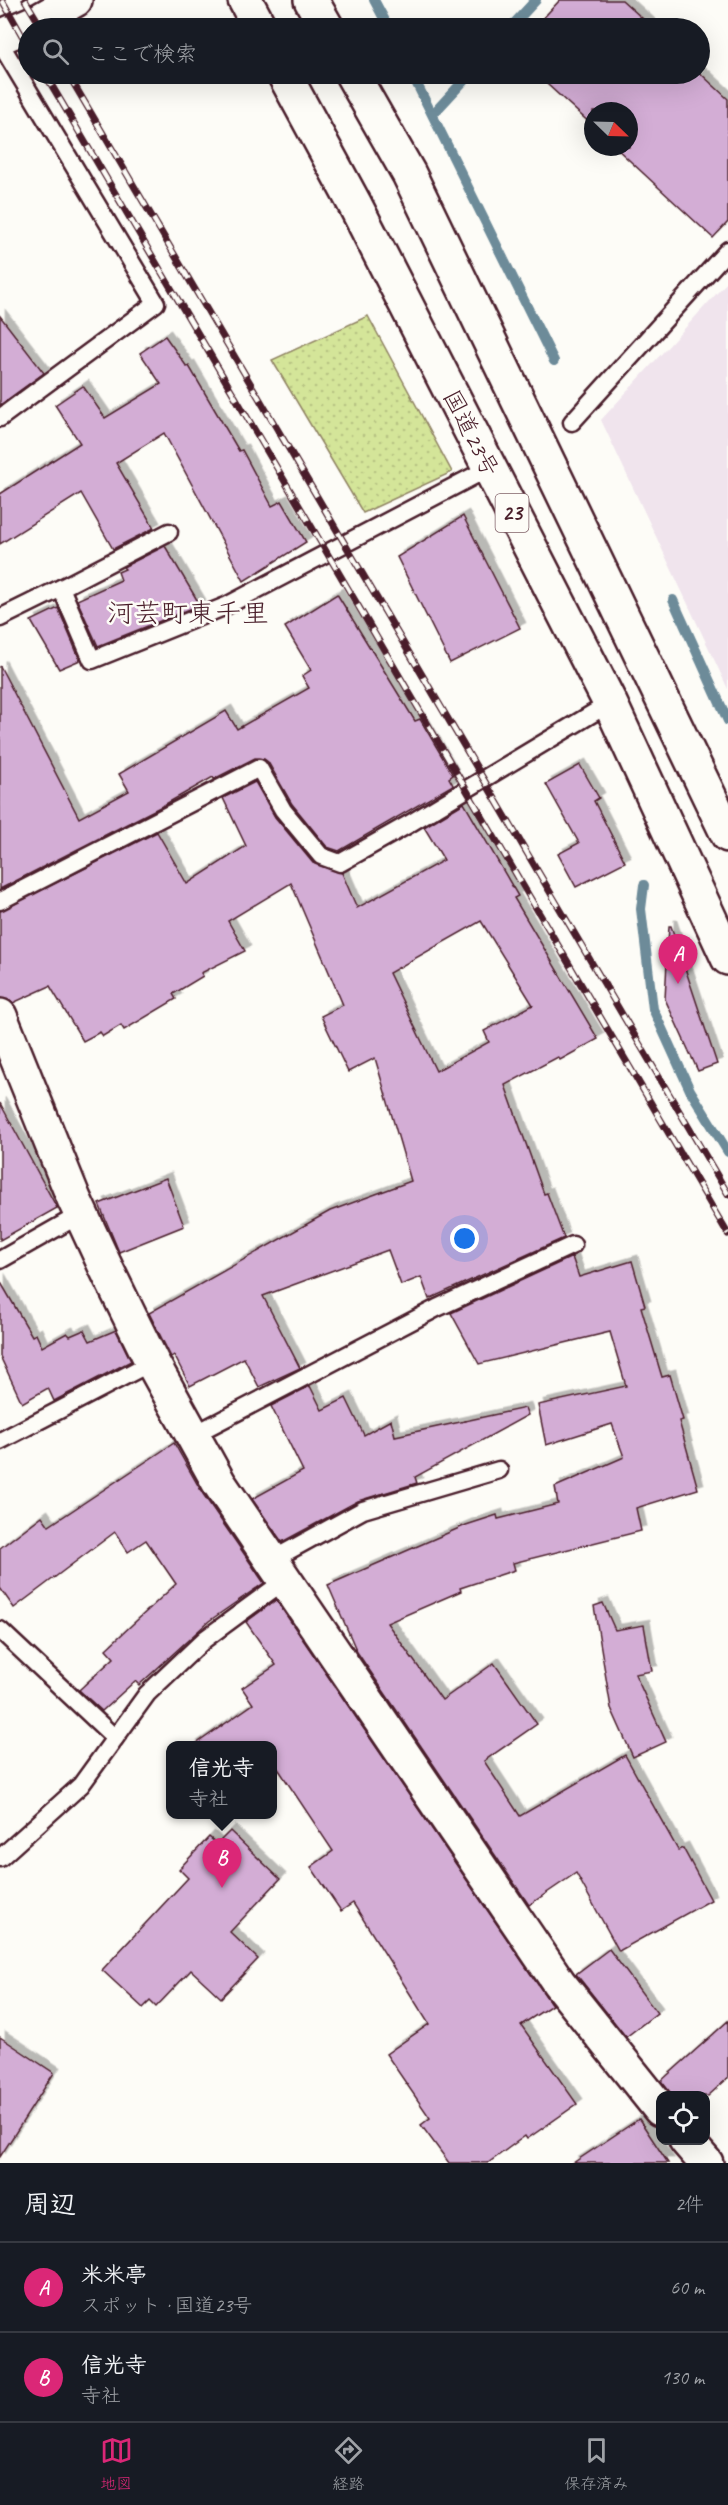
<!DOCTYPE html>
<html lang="ja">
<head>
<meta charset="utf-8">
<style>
  body { margin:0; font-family:Caveat,"Klee One",sans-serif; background:#20242c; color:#f1f3f6 }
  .controls { position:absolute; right:18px; bottom:18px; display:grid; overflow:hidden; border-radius:12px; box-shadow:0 6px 24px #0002 }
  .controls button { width:54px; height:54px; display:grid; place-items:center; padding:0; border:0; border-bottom:2px solid #363941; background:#171b24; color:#f1f3f6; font:30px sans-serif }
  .compass { position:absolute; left:584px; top:102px; width:54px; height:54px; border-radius:50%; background:#171b24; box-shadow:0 6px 24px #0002; rotate:113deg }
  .you { position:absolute; left:465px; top:1239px; width:21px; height:21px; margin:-15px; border:4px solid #fff; border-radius:50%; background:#1a73e8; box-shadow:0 0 0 9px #1a73e833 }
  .badge { display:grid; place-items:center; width:39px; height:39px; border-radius:50%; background:#db2777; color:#fff; font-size:20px; font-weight:700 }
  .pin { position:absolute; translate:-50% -50px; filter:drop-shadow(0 2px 3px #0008) }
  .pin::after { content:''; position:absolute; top:32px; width:21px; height:18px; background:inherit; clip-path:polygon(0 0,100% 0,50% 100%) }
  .popup { position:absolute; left:166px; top:1741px; width:111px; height:78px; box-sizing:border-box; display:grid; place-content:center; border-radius:12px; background:#171b24; filter:drop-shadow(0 2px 4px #0005); font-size:20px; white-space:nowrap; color:#9ea1a6 }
  .popup b { font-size:22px; color:#f1f3f6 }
  .popup::after { content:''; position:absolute; left:50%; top:100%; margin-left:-12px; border:12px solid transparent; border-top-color:#171b24 }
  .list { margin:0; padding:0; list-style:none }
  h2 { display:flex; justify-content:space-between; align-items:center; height:78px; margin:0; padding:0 24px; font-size:26px }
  h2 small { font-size:20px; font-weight:400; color:#9ea1a6 }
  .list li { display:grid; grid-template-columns:39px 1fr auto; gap:18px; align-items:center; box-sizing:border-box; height:90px; padding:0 24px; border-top:2px solid #363941 }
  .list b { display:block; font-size:22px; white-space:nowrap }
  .list p { margin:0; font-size:20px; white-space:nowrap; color:#9ea1a6 }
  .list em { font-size:20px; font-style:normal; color:#9ea1a6 }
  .icon { flex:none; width:33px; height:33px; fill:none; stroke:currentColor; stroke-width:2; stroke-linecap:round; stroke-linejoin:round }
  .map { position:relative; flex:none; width:728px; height:2163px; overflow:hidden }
  .search { position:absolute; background:#171b24; box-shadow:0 6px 24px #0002; left:18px; right:18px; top:18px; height:66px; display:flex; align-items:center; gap:15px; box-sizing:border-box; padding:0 21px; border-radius:33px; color:#9ea1a6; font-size:22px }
  .sheet { height:258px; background:#171b24 }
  nav { display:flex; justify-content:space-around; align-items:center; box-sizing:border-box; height:84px; border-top:2px solid #363941; background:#171b24; font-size:16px; color:#9ea1a6 }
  nav a { display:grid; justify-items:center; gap:3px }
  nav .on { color:#db2777 }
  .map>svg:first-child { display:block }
  .built { fill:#f0e4ed }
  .grass { fill:url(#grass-dots); stroke:#8f8262; stroke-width:1.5 }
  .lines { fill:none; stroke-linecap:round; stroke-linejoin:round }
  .stream { stroke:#6d8b99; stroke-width:10 }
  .building { fill:#d3add5; stroke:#4a1f2b; stroke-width:1.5; fill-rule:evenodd; filter:url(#shadow) }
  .service-casing { stroke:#4a1f2b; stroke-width:21 }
  .minor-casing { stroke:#4a1f2b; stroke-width:38 }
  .trunk-casing { stroke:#4a1f2b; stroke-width:38 }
  .service { stroke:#fdfcf7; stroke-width:16 }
  .minor { stroke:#fdfcf7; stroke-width:33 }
  .trunk { stroke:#fdfcf7; stroke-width:33 }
  .rail-casing { stroke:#4a1f2b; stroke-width:7 }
  .rail { stroke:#fdfcf7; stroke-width:4.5; stroke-dasharray:14; stroke-linecap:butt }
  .labels { text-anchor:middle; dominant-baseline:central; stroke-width:5; stroke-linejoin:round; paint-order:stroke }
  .shield { fill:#fdfcf7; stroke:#806168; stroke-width:1.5 }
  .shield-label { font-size:22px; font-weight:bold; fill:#4a1f2b }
  .street-label { font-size:24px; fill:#4a1f2b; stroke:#fdfcf7 }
  .quarter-label { font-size:27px; fill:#4a1f2b; stroke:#fdfcf7 }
</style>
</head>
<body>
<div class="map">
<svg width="728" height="2163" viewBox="0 0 728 2163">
  <defs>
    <pattern id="grass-dots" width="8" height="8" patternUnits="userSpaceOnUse" patternTransform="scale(1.5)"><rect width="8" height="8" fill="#d4e599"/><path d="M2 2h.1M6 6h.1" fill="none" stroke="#b8c484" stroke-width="1.8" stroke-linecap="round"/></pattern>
    <filter id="shadow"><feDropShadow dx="5.5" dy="-5.5" stdDeviation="0" flood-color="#0004"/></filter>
  </defs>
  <rect width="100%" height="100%" fill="#fdfcf7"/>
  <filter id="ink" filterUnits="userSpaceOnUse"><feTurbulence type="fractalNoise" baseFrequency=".0167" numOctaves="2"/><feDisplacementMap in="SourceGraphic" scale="12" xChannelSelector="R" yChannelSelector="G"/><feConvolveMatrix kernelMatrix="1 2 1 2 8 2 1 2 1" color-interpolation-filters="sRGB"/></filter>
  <g filter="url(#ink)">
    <path class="built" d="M 728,281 L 728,689 L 601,420 Z"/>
    <path class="grass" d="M 368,316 L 452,472 L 363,513 L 272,360 Z"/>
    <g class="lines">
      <g class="stream">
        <path d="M 374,0 L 389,28"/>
        <path d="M 510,28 L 536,0"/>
        <path d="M 412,74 L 554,361"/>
        <path d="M 433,114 L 470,74"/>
        <path d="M 673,600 L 728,721"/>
        <path d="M 644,885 L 641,909 L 653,1009 L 690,1090 L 728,1152"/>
      </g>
    </g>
    <g class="building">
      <path d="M 560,0 L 622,0 L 653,28 L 534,28 Z"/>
      <path d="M 699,72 L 728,99 L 728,222 L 713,238 L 615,147 L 629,147 L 629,111 L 593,111 L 593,126 L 536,74 Z"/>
      <path d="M 0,316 L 44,373 L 0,405 Z"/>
      <path d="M 165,336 L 187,367 L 189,366 L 239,451 L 242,450 L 272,506 L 282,501 L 306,542 L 244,581 L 164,433 L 116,463 L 154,528 L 113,549 L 81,493 L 0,544 L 0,494 L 80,443 L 55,405 L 83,386 L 105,418 L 161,384 L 140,353 Z"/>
      <path d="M 463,516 L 520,628 L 450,663 L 397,557 Z"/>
      <path d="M 165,546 L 200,605 L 98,646 L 77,600 L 121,580 L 118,572 L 125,569 L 123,567 Z"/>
      <path d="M 337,594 L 415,721 L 420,719 L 453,775 L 449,778 L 453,785 L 339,851 L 327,847 L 292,804 L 268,762 L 264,759 L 255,758 L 214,779 L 213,777 L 164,805 L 0,889 L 0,666 L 79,818 L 129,791 L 119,774 L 226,711 L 237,729 L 309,688 L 302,676 L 311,670 L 285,627 Z"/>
      <path d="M 58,608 L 80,660 L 59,669 L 31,621 Z"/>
      <path d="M 580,765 L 599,798 L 594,801 L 625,862 L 576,887 L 558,854 L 579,843 L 546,784 Z"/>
      <path d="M 255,782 L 275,817 L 313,863 L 342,873 L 357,908 L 444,860 L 424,827 L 464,803 L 518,896 L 514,898 L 598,1039 L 560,1060 L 558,1057 L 505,1085 L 544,1194 L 547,1193 L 564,1238 L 429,1299 L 421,1277 L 401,1285 L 388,1250 L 263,1296 L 300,1368 L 259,1387 L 244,1358 L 190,1386 L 174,1355 L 171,1357 L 149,1313 L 330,1211 L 411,1181 L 375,1058 L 348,1072 L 321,1016 L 343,1005 L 291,883 L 228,921 L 245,951 L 201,973 L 203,976 L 173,994 L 176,999 L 124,1030 L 121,1025 L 103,1036 L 100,1032 L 83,1041 L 50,986 L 13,1003 L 0,998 L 0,911 L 157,832 L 187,884 L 246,846 L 223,798 ZM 481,921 L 533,1005 L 484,1031 L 489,1042 L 436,1071 L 389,973 Z"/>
      <path d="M 669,926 L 671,926 L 717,1064 L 698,1071 L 665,999 Z"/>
      <path d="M 0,1103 L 57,1208 L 0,1240 Z"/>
      <path d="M 166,1178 L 184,1226 L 119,1252 L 99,1204 Z"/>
      <path d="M 572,1257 L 579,1277 L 632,1261 L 645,1306 L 641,1307 L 662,1377 L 670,1375 L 683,1420 L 679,1421 L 698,1489 L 636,1508 L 641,1531 L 513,1563 L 515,1570 L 460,1588 L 461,1591 L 387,1623 L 442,1700 L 494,1663 L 537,1724 L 484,1761 L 520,1816 L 625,1755 L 678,1850 L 683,1848 L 711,1900 L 619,1951 L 576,1873 L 529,1905 L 357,1652 L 328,1585 L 466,1525 L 497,1515 L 498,1519 L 558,1504 L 555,1487 L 624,1457 L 612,1424 L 546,1445 L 538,1405 L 626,1386 L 610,1332 L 479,1364 L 451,1313 Z"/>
      <path d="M 0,1281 L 32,1336 L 36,1334 L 42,1347 L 67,1333 L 70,1336 L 84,1330 L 90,1341 L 116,1330 L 131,1361 L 54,1401 L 48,1388 L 22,1403 L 0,1356 Z"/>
      <path d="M 310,1386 L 322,1410 L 346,1398 L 364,1435 L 391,1420 L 395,1436 L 525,1408 L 528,1415 L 415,1477 L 417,1483 L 358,1501 L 282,1542 L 252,1499 L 303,1471 L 271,1406 Z"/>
      <path d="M 174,1443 L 203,1494 L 264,1583 L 209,1621 L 139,1685 L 135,1681 L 102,1711 L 79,1690 L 114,1658 L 106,1649 L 176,1584 L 146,1540 L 128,1552 L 115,1532 L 14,1608 L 0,1588 L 0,1548 L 42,1516 L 49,1526 Z"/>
      <path d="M 276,1600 L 552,2005 L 521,2025 L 577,2104 L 527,2139 L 525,2136 L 488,2163 L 449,2163 L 421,2125 L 430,2118 L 386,2054 L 429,2024 L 353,1903 L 341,1911 L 311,1867 L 333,1851 L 273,1761 L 273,1746 L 193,1746 L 253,1704 L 242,1688 L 276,1665 L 246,1622 Z"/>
      <path d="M 603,1603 L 615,1630 L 644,1625 L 652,1671 L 635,1674 L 666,1742 L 633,1757 L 611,1708 L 594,1606 Z"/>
      <path d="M 230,1831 L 280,1879 L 230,1932 L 258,1959 L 221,1998 L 191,1970 L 156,2007 L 150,2001 L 143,2008 L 102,1970 L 188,1878 L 179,1869 L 209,1837 L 217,1844 Z"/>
      <path d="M 609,1949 L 657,2013 L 626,2037 L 576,1974 Z"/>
      <path d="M 728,2021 L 728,2078 L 708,2096 L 673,2096 L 661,2081 Z"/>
      <path d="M 0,2037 L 54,2073 L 0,2157 Z"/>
      <path d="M 639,2119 L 668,2163 L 573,2163 Z"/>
    </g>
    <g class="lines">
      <g class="service-casing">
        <g id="service">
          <path d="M 0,43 L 156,303 L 0,418"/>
          <path d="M 572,422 L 728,250"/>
          <path d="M 61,588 L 169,532"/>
          <path d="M 0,618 L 61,588 L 92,660 L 226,606 L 489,468"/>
          <path d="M 0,901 L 259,768 L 283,810 L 321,856 L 340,863 L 409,824 L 610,703"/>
          <path d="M 0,1260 L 81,1214"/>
          <path d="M 193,1435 L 437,1308 L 573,1245"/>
          <path d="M 0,1441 L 152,1362"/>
          <path d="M 270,1561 L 363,1510 L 499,1470"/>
          <path d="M 0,1630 L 115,1738"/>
          <path d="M 0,1858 L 81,1785 L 147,1694 L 205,1639 L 284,1581"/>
        </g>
      </g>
      <g class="minor-casing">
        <g id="minor">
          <path d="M 0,37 L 38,21 L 75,0"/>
          <path d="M 0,1016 L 74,1199 L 107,1270 L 152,1362 L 219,1483 L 559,1983 L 660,2109"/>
          <path d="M 686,2140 L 706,2163"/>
        </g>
      </g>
      <g class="trunk-casing">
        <g id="trunk">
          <path d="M 245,0 L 260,28"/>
          <path d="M 311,0 L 327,28"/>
          <path d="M 284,74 L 354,203 L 610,703 L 728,958"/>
          <path d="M 352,74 L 409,174 L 728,835"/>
        </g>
      </g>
      <use href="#service" class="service"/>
      <use href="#minor" class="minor"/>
      <use href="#trunk" class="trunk"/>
      <g class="rail-casing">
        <g id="rail">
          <path d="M 2,0 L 28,46"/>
          <path d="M 25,0 L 42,28"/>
          <path d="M 45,74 L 728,1234"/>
          <path d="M 68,74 L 728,1194"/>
        </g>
      </g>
      <use href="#rail" class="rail"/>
    </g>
  </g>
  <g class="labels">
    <rect class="shield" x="495.5" y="494" width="33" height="38" rx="4.5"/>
    <g class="shield-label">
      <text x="512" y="513">23</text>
    </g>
    <g class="street-label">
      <text transform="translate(471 433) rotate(63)">国道23号</text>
    </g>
    <g class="quarter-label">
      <text x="188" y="613">河芸町東千里</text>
    </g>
  </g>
</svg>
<div class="controls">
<button><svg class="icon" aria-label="locate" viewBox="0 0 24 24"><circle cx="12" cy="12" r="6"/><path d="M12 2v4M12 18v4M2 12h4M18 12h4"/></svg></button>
</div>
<svg class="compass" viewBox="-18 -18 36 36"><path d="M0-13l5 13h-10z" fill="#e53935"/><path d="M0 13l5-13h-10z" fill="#9ea1a6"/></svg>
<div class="you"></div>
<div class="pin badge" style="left:678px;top:984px">A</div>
<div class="pin badge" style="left:222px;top:1888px">B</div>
<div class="popup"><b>信光寺</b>寺社</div>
<div class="search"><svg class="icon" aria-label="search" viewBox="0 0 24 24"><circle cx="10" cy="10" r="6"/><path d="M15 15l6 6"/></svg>ここで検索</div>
</div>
<section class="sheet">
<h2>周辺<small>2件</small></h2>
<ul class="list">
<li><span class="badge">A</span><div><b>米米亭</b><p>スポット · 国道23号</p></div><em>60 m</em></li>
<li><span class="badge">B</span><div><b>信光寺</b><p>寺社</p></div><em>130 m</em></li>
</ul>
</section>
<nav>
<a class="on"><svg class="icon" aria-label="map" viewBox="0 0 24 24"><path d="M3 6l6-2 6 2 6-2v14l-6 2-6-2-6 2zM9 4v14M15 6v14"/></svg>地図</a>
<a><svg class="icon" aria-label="directions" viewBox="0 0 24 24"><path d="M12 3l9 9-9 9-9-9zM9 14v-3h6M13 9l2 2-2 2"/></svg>経路</a>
<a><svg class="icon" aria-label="saved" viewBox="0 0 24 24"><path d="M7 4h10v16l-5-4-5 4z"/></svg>保存済み</a>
</nav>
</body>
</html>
